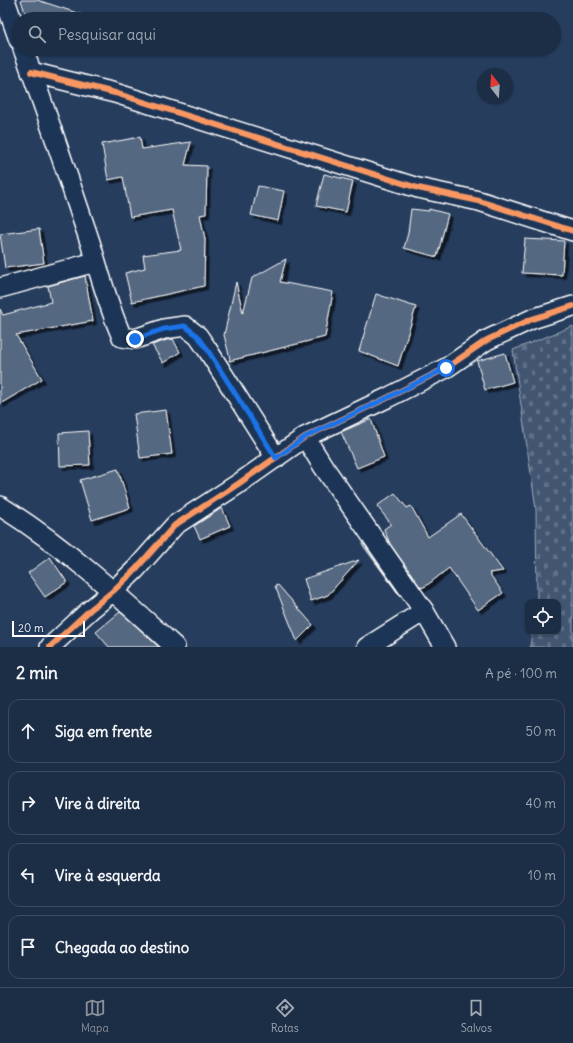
<!DOCTYPE html>
<html lang="pt">
<head>
<meta charset="utf-8">
<style>
  body { margin:0; font-family:Delius,sans-serif; background:#25364d; color:#f1f3f6 }
  .controls { position:absolute; right:12px; bottom:12px; display:grid; overflow:hidden; border-radius:8px; box-shadow:0 1px 3px #0004 }
  .controls button { width:36px; height:36px; display:grid; place-items:center; padding:0; border:0; border-bottom:1px solid #3a4a5f; background:#1c2e46; color:#f1f3f6; font:20px sans-serif }
  .compass { position:absolute; left:477px; top:68px; width:36px; height:36px; border-radius:50%; background:#1c2e46; box-shadow:0 1px 3px #0004; rotate:343deg }
  .scale { position:absolute; left:12px; bottom:10px; width:73px; box-sizing:border-box; padding-left:4px; border:2px solid #fff; border-top:0; font-size:11px; line-height:14px; white-space:nowrap; color:#fff; -webkit-text-stroke:3px #1d3557; paint-order:stroke }
  .stop { position:absolute; width:12px; height:12px; margin:-9px; border:3px solid #1a73e8; border-radius:50%; background:#fff }
  .stop.end { background:#1a73e8; border-color:#fff; box-shadow:0 1px 4px #0008 }
  .list { margin:0; padding:0; list-style:none }
  h2 { display:flex; justify-content:space-between; align-items:center; height:52px; margin:0; padding:0 16px; font-size:17px }
  h2 small { font-size:13px; font-weight:400; color:#a0a8b3 }
  .list li { display:grid; grid-template-columns:26px 1fr auto; gap:12px; align-items:center; box-sizing:border-box; height:64px; margin:0 8px 8px; padding:0 8px; border:1px solid #3a4a5f; border-radius:12px }
  .list b { display:block; font-size:15px; white-space:nowrap }
  .list em { font-size:13px; font-style:normal; color:#a0a8b3 }
  .icon { flex:none; width:22px; height:22px; fill:none; stroke:currentColor; stroke-width:2; stroke-linecap:round; stroke-linejoin:round }
  .map { position:relative; flex:none; width:573px; height:647px; overflow:hidden }
  .search { position:absolute; background:#1c2e46; box-shadow:0 1px 3px #0004; left:12px; right:12px; top:12px; height:44px; display:flex; align-items:center; gap:10px; box-sizing:border-box; padding:0 14px; border-radius:22px; color:#a0a8b3; font-size:15px }
  .sheet { height:340px; background:#1c2e46 }
  nav { display:flex; justify-content:space-around; align-items:center; box-sizing:border-box; height:56px; border-top:1px solid #3a4a5f; background:#1c2e46; font-size:11px; color:#a0a8b3 }
  nav a { display:grid; justify-items:center; gap:2px }
  nav .on { color:#8c9099 }
  .map>svg:first-child { display:block }
  .cemetery { fill:url(#cemetery-stones); stroke:#a0aab8 }
  .building { fill:#556781; stroke:#fff; filter:url(#shadow) }
  .lines { fill:none; stroke-linecap:round; stroke-linejoin:round }
  .minor-casing { stroke:#fff; stroke-width:22 }
  .minor { stroke:#1d3557; stroke-width:19 }
  .cycleway-casing { stroke:#1d3557; stroke-width:8 }
  .cycleway { stroke:#f99763; stroke-width:6 }
  .route { stroke:#1a73e8; stroke-width:5 }
</style>
</head>
<body>
<div class="map">
<svg width="573" height="647" viewBox="0 0 573 647">
  <defs>
    <pattern id="cemetery-stones" width="16" height="16" patternUnits="userSpaceOnUse"><rect width="16" height="16" fill="#425672"/><path d="M2 7V4a2 2 0 0 1 4 0v3zM10 15v-3a2 2 0 0 1 4 0v3z" fill="#5e6f87"/></pattern>
    <filter id="shadow"><feDropShadow dx="3.5" dy="3.5" stdDeviation="0" flood-color="#0009"/></filter>
  </defs>
  <rect width="100%" height="100%" fill="#263d5e"/>
  <filter id="ink" filterUnits="userSpaceOnUse"><feTurbulence type="fractalNoise" baseFrequency=".025" numOctaves="2"/><feDisplacementMap in="SourceGraphic" scale="8" xChannelSelector="R" yChannelSelector="G"/><feConvolveMatrix kernelMatrix="1 2 1 2 8 2 1 2 1" color-interpolation-filters="sRGB"/></filter>
  <g filter="url(#ink)">
    <path class="cemetery" d="M 573,326 L 573,647 L 530,647 L 532,632 L 558,632 L 558,602 L 537,602 L 536,509 L 513,350 Z"/>
    <g class="building">
      <path d="M 21,0 L 37,0 L 96,19 L 27,19 Z"/>
      <path d="M 140,137 L 142,149 L 191,142 L 185,165 L 207,166 L 206,214 L 200,215 L 205,239 L 204,286 L 132,302 L 125,273 L 145,268 L 143,255 L 181,250 L 172,210 L 130,217 L 123,177 L 108,180 L 102,144 Z"/>
      <path d="M 324,174 L 353,181 L 346,212 L 316,206 Z"/>
      <path d="M 258,186 L 284,191 L 278,221 L 251,215 Z"/>
      <path d="M 411,209 L 429,211 L 429,209 L 448,214 L 437,257 L 404,248 L 408,233 Z"/>
      <path d="M 39,229 L 44,263 L 5,268 L 0,234 Z"/>
      <path d="M 525,239 L 564,241 L 562,275 L 522,273 Z"/>
      <path d="M 286,259 L 280,282 L 333,292 L 325,337 L 229,361 L 230,359 L 224,335 L 236,282 L 243,313 L 252,278 Z"/>
      <path d="M 85,276 L 93,321 L 16,335 L 42,379 L 0,404 L 0,309 L 3,315 L 51,302 L 48,286 Z"/>
      <path d="M 376,294 L 416,307 L 398,366 L 359,351 Z"/>
      <path d="M 173,339 L 180,352 L 163,363 L 152,345 L 167,340 Z"/>
      <path d="M 505,353 L 513,382 L 485,390 L 477,361 Z"/>
      <path d="M 166,410 L 172,454 L 140,458 L 134,414 Z"/>
      <path d="M 371,419 L 384,457 L 357,468 L 341,432 Z"/>
      <path d="M 88,431 L 90,465 L 60,466 L 59,433 Z"/>
      <path d="M 118,469 L 130,508 L 92,520 L 80,480 Z"/>
      <path d="M 395,493 L 407,508 L 411,506 L 428,537 L 461,514 L 503,571 L 489,573 L 503,593 L 478,610 L 449,568 L 426,586 L 421,588 L 390,544 L 384,529 L 391,524 L 377,506 Z"/>
      <path d="M 222,508 L 230,526 L 200,539 L 194,526 Z"/>
      <path d="M 362,544 L 364,544 L 400,596 Z"/>
      <path d="M 50,557 L 67,582 L 45,597 L 28,573 Z"/>
      <path d="M 359,560 L 328,595 L 311,601 L 304,579 Z"/>
      <path d="M 278,585 L 313,625 L 297,641 L 275,586 Z"/>
      <path d="M 120,612 L 126,617 L 159,647 L 109,647 L 96,632 Z"/>
    </g>
    <g class="lines">
      <g class="minor-casing">
        <g id="minor">
          <path d="M 5,0 L 19,40"/>
          <path d="M 23,49 C 47,113 68,177 90,242 C 100,274 108,306 122,337 L 135,339 L 164,329 L 185,326 L 198,336 L 207,349 L 276,458"/>
          <path d="M 31,72 L 115,93 L 418,188 L 479,201 L 573,231"/>
          <path d="M 0,288 L 95,262"/>
          <path d="M 305,437 L 323,466 L 424,611 L 445,647"/>
          <path d="M 0,506 C 64,546 119,596 175,647"/>
          <path d="M 50,647 L 90,610 L 113,591 L 135,570 L 175,525 L 238,484 L 305,437 L 387,398 L 446,368 L 487,340 L 532,319 L 573,306"/>
          <path d="M 367,647 L 424,611"/>
        </g>
      </g>
      <use href="#minor" class="minor"/>
      <g class="cycleway-casing">
        <g id="cycleway">
          <path d="M 31,72 L 115,93 L 418,188 L 479,201 L 573,231"/>
          <path d="M 50,647 L 90,610 L 113,591 L 135,570 L 175,525 L 238,484 L 305,437 L 387,398 L 446,368 L 487,340 L 532,319 L 573,306"/>
        </g>
      </g>
      <use href="#cycleway" class="cycleway"/>
    </g>
  </g>
  <g class="lines" filter="url(#ink)">
    <path class="route" d="M 135,339 L 164,329 L 185,326 L 198,336 L 207,349 L 276,458 L 305,437 L 387,398 L 446,368"/>
  </g>
</svg>
<div class="controls">
<button><svg class="icon" aria-label="locate" viewBox="0 0 24 24"><circle cx="12" cy="12" r="6"/><path d="M12 2v4M12 18v4M2 12h4M18 12h4"/></svg></button>
</div>
<svg class="compass" viewBox="-18 -18 36 36"><path d="M0-13l5 13h-10z" fill="#e53935"/><path d="M0 13l5-13h-10z" fill="#a0a8b3"/></svg>
<div class="scale">20 m</div>
<div class="stop" style="left:446px;top:368px"></div>
<div class="stop end" style="left:135px;top:339px"></div>
<div class="search"><svg class="icon" aria-label="search" viewBox="0 0 24 24"><circle cx="10" cy="10" r="6"/><path d="M15 15l6 6"/></svg>Pesquisar aqui</div>
</div>
<section class="sheet">
<h2>2 min<small>A pé · 100 m</small></h2>
<ul class="list">
<li><svg class="icon" aria-label="ahead" viewBox="0 0 24 24"><path d="M12 20V5M6 11l6-6 6 6"/></svg><div><b>Siga em frente</b></div><em>50 m</em></li>
<li><svg class="icon" aria-label="right" viewBox="0 0 24 24"><path d="M7 20v-9h11M14 6l5 5-5 5"/></svg><div><b>Vire à direita</b></div><em>40 m</em></li>
<li><svg class="icon" aria-label="left" viewBox="0 0 24 24"><path d="M17 20v-9H6M10 6l-5 5 5 5"/></svg><div><b>Vire à esquerda</b></div><em>10 m</em></li>
<li><svg class="icon" aria-label="arrive" viewBox="0 0 24 24"><path d="M6 21V4h12l-3 4 3 4H6"/></svg><div><b>Chegada ao destino</b></div></li>
</ul>
</section>
<nav>
<a class="on"><svg class="icon" aria-label="map" viewBox="0 0 24 24"><path d="M3 6l6-2 6 2 6-2v14l-6 2-6-2-6 2zM9 4v14M15 6v14"/></svg>Mapa</a>
<a><svg class="icon" aria-label="directions" viewBox="0 0 24 24"><path d="M12 3l9 9-9 9-9-9zM9 14v-3h6M13 9l2 2-2 2"/></svg>Rotas</a>
<a><svg class="icon" aria-label="saved" viewBox="0 0 24 24"><path d="M7 4h10v16l-5-4-5 4z"/></svg>Salvos</a>
</nav>
</body>
</html>
